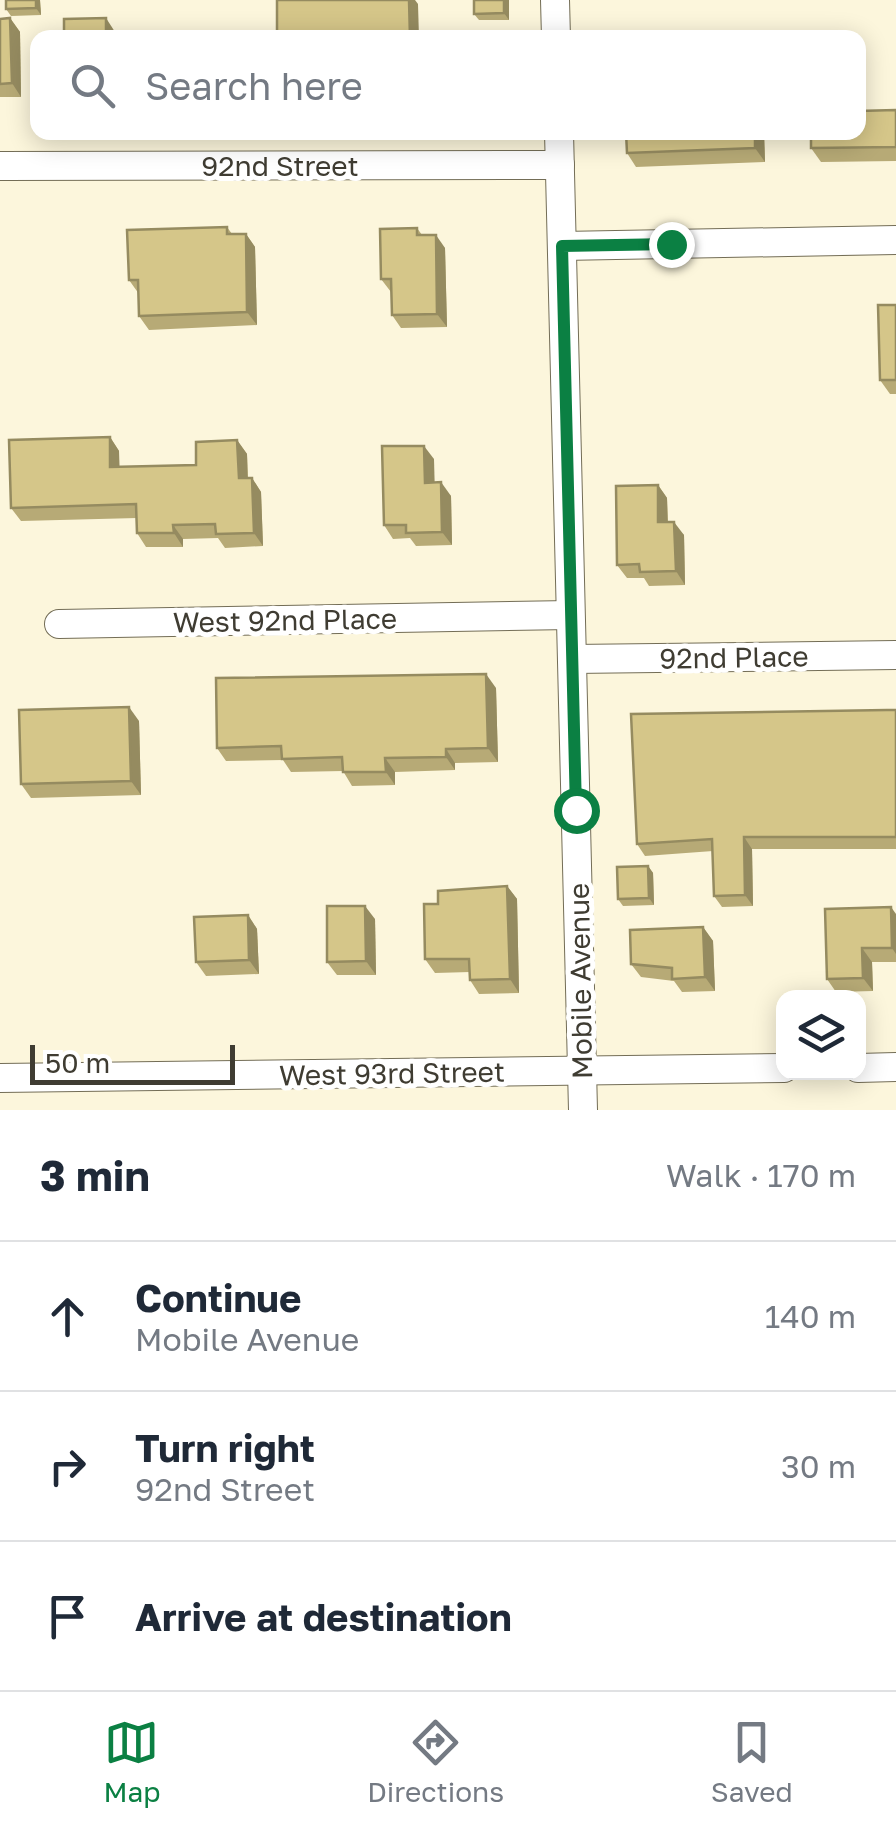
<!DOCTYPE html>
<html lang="en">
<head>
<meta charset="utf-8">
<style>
  body { margin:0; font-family:"Golos Text",sans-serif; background:#f2f2f3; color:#1f2937 }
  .controls { position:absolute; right:30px; bottom:30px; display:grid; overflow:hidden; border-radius:20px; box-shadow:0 5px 25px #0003 }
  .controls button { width:90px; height:90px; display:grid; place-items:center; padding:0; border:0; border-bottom:2px solid #e0e1e3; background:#fff; color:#1f2937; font:50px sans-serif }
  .scale { position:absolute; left:30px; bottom:25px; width:205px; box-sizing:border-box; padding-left:10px; border:5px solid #3f3c32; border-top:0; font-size:28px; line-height:35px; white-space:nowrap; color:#3f3c32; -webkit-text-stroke:8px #fff; paint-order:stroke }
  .stop { position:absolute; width:30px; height:30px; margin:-22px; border:8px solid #0b8043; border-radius:50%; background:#fff }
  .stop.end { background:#0b8043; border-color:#fff; box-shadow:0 2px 10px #0008 }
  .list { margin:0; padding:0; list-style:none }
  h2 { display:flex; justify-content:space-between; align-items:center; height:130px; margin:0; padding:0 40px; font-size:42px }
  h2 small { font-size:32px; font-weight:400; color:#747a83 }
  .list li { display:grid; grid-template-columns:65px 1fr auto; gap:30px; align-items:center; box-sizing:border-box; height:150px; padding:0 40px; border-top:2px solid #e0e1e3 }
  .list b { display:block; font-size:38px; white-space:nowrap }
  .list p { margin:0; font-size:32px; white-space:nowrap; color:#747a83 }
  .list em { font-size:32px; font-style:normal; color:#747a83 }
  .icon { flex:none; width:55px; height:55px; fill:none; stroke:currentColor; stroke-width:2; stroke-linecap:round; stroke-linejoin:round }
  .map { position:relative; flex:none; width:896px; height:1110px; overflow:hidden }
  .search { position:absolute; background:#fff; box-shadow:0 5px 25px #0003; left:30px; right:30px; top:30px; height:110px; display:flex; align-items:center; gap:25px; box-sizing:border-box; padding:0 35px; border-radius:20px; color:#747a83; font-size:38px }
  .sheet { height:580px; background:#fff }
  nav { display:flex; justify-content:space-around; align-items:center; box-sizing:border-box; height:140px; border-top:2px solid #e0e1e3; background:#fff; font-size:28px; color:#747a83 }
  nav a { display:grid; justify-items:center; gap:5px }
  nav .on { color:#0b8043 }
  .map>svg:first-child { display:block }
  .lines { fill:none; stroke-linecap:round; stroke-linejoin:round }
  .minor-casing { stroke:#736d56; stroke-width:30 }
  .minor { stroke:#fff; stroke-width:28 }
  .wall { fill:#b7aa76 }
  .shaded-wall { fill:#958b60 }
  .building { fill:#d5c689; stroke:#958b60; stroke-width:2.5 }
  .route { stroke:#0b8043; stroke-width:12 }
  .labels { text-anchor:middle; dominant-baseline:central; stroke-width:10; stroke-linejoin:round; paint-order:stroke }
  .street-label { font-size:28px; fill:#3f3c32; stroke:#fff }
</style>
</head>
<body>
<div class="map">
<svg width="896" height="1110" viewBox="0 0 896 1110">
  <rect width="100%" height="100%" fill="#fcf6dc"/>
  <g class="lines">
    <g class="minor-casing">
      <g id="minor">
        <path d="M 555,0 L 556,38"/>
        <path d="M 559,132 L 583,1110"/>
        <path d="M 0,166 L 560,165"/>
        <path d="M 562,246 L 896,240"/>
        <path d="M 59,624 L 570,615"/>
        <path d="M 572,659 L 896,655"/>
        <path d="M 858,1068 L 896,1067"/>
        <path d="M 0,1078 L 784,1068"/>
      </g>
    </g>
    <use href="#minor" class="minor"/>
  </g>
  <g class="wall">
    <path d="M 6,0 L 40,0 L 41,15 L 11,16 L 6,9 Z"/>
    <path d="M 509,0 L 509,20 L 479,20 L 474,14 Z"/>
    <path d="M 10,18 L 20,32 L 21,97 L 0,97 L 0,19 Z"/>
    <path d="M 896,110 L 896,161 L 821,162 L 811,148 Z"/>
    <path d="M 764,132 L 765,162 L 636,167 L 627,153 Z"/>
    <path d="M 227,227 L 232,234 L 246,234 L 255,247 L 257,325 L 149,330 L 139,316 L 139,294 L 129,280 Z"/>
    <path d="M 417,228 L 422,235 L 445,248 L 447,327 L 401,328 L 392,315 L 391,292 L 381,279 Z"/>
    <path d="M 896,305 L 896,394 L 890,394 L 880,380 Z"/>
    <path d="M 110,437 L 119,451 L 119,467 L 196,465 L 237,440 L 247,454 L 248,478 L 252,478 L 261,492 L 263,546 L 225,548 L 218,538 L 183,539 L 183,547 L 146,547 L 137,533 L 137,518 L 21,521 L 11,508 Z"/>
    <path d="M 434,459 L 434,482 L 451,496 L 452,545 L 416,546 L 410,538 L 393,539 L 384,525 Z"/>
    <path d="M 658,485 L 667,498 L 668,522 L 684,535 L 685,585 L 649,586 L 644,578 L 627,578 L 617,565 Z"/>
    <path d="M 496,688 L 498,762 L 455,763 L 455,770 L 395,772 L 395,785 L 352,786 L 343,771 L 291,772 L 283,760 L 226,761 L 217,748 Z"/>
    <path d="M 896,710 L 896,849 L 752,849 L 753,906 L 722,907 L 714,896 L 713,851 L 645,856 L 637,844 Z"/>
    <path d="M 139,721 L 141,795 L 31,798 L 21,784 Z"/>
    <path d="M 648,866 L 653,873 L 654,905 L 623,906 L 618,899 Z"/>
    <path d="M 507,886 L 517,899 L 519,993 L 479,994 L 470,980 L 470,972 L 435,973 L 425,959 L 438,904 Z"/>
    <path d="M 896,914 L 896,962 L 872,962 L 873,991 L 836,992 L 827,979 Z"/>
    <path d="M 248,915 L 257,929 L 259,974 L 206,976 L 196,962 Z"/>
    <path d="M 375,919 L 376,975 L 337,975 L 327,962 Z"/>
    <path d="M 703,927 L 713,941 L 715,991 L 682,992 L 674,981 L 641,977 L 631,964 Z"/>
  </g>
  <g class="shaded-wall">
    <path d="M 36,0 L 40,0 L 41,15 L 36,8 Z"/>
    <path d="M 409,0 L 415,0 L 418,4 L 419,38 L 410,38 Z"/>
    <path d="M 504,0 L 509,0 L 509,20 L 504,13 Z"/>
    <path d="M 10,18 L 20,32 L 21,97 L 12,83 Z"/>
    <path d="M 106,18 L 115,32 L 115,38 L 106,38 Z"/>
    <path d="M 755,132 L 764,132 L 765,162 L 755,148 Z"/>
    <path d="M 246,234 L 255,247 L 257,325 L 247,312 Z"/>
    <path d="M 436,235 L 445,248 L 447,327 L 437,314 Z"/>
    <path d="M 110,437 L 119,451 L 120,480 L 110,467 Z"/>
    <path d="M 237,440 L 247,454 L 248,492 L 239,478 Z"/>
    <path d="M 424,446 L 434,459 L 435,496 L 425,483 Z"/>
    <path d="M 252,478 L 261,492 L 263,546 L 254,533 Z"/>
    <path d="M 441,482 L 451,496 L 452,545 L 442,532 Z"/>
    <path d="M 658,485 L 667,498 L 668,536 L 658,522 Z"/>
    <path d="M 674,522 L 684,535 L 685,585 L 676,571 Z"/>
    <path d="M 173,525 L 183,539 L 183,547 L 174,533 Z"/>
    <path d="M 486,674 L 496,688 L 498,762 L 488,748 Z"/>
    <path d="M 129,707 L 139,721 L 141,795 L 131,781 Z"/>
    <path d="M 446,749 L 455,763 L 455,770 L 446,757 Z"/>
    <path d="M 385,758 L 395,772 L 395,785 L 386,772 Z"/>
    <path d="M 744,837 L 752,849 L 753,906 L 745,895 Z"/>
    <path d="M 648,866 L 653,873 L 654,905 L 649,898 Z"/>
    <path d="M 507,886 L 517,899 L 519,993 L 510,979 Z"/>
    <path d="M 365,906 L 375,919 L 376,975 L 366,961 Z"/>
    <path d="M 891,907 L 896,914 L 896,954 L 892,948 Z"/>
    <path d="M 248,915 L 257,929 L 259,974 L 249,960 Z"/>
    <path d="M 703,927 L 713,941 L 715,991 L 705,977 Z"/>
    <path d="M 862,948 L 872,962 L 873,991 L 863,978 Z"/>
  </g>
  <g class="building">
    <path d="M 6,0 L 36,0 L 36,8 L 6,9 Z"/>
    <path d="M 277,0 L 409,0 L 410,38 L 277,38 Z"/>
    <path d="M 474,0 L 504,0 L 504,13 L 474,14 Z"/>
    <path d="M 10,18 L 12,83 L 0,84 L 0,19 Z"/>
    <path d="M 106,18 L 106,38 L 64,38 L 64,19 Z"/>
    <path d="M 896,110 L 896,147 L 811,148 L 811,132 L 858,132 L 858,111 Z"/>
    <path d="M 626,132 L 755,132 L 755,148 L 627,153 Z"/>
    <path d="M 227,227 L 227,234 L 246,234 L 247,312 L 139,316 L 138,280 L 129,280 L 127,230 Z"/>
    <path d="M 417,228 L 417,235 L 436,235 L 437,314 L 392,315 L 391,279 L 381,279 L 380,229 Z"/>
    <path d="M 878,305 L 896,305 L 896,380 L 880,380 Z"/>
    <path d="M 110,437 L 110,467 L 196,465 L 196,442 L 237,440 L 239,478 L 252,478 L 254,533 L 216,534 L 215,524 L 173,525 L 174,533 L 137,533 L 136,504 L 11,508 L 9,440 Z"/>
    <path d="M 382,446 L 424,446 L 425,483 L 441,482 L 442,532 L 406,533 L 406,525 L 384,525 Z"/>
    <path d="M 658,485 L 658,522 L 674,522 L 676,571 L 640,572 L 639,564 L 617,565 L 616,486 Z"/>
    <path d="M 486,674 L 488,748 L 446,749 L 446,757 L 385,758 L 386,772 L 343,772 L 342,757 L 282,759 L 281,746 L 217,748 L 216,678 Z"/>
    <path d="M 129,707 L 131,781 L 21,784 L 19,710 Z"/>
    <path d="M 887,710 L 896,710 L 896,837 L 744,837 L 745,895 L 714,896 L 712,839 L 637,844 L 631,714 Z"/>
    <path d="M 648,866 L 649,898 L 618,899 L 617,867 Z"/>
    <path d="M 507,886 L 510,979 L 470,980 L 469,959 L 425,959 L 424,904 L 438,904 L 438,891 Z"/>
    <path d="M 327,906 L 365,906 L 366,961 L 327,962 Z"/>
    <path d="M 891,907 L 892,948 L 862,948 L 863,978 L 827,979 L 825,909 Z"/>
    <path d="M 248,915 L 249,960 L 196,962 L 194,917 Z"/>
    <path d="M 703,927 L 705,977 L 672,979 L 672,968 L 631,964 L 630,930 Z"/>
  </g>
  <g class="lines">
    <path class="route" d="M 576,810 L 562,246 L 671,244"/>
  </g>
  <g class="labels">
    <g class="street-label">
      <text x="280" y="165">92nd Street</text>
      <text transform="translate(285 620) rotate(-1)">West 92nd Place</text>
      <text transform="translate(734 657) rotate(-1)">92nd Place</text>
      <text transform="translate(580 981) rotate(-91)">Mobile Avenue</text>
      <text transform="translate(392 1073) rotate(-1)">West 93rd Street</text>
    </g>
  </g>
</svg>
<div class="controls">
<button><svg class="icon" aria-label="layers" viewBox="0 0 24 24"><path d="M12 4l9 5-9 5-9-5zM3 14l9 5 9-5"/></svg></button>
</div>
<div class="scale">50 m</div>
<div class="stop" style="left:576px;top:810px"></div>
<div class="stop end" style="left:671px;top:244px"></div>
<div class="search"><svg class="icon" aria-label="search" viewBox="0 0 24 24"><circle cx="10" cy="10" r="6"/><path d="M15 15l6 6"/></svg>Search here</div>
</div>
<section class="sheet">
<h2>3 min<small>Walk · 170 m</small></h2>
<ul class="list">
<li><svg class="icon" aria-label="ahead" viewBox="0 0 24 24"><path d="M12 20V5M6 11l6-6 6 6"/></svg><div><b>Continue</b><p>Mobile Avenue</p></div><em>140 m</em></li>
<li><svg class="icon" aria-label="right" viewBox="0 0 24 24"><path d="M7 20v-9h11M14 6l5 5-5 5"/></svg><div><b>Turn right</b><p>92nd Street</p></div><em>30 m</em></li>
<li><svg class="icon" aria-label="arrive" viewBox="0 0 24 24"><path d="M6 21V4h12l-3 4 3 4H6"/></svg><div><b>Arrive at destination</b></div></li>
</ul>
</section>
<nav>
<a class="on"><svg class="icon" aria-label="map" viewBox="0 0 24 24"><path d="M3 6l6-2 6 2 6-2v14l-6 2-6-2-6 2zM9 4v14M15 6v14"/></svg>Map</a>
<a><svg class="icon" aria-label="directions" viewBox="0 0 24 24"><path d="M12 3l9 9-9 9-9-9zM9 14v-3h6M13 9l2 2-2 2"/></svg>Directions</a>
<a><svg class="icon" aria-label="saved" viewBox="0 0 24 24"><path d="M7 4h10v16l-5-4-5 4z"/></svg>Saved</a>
</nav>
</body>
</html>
